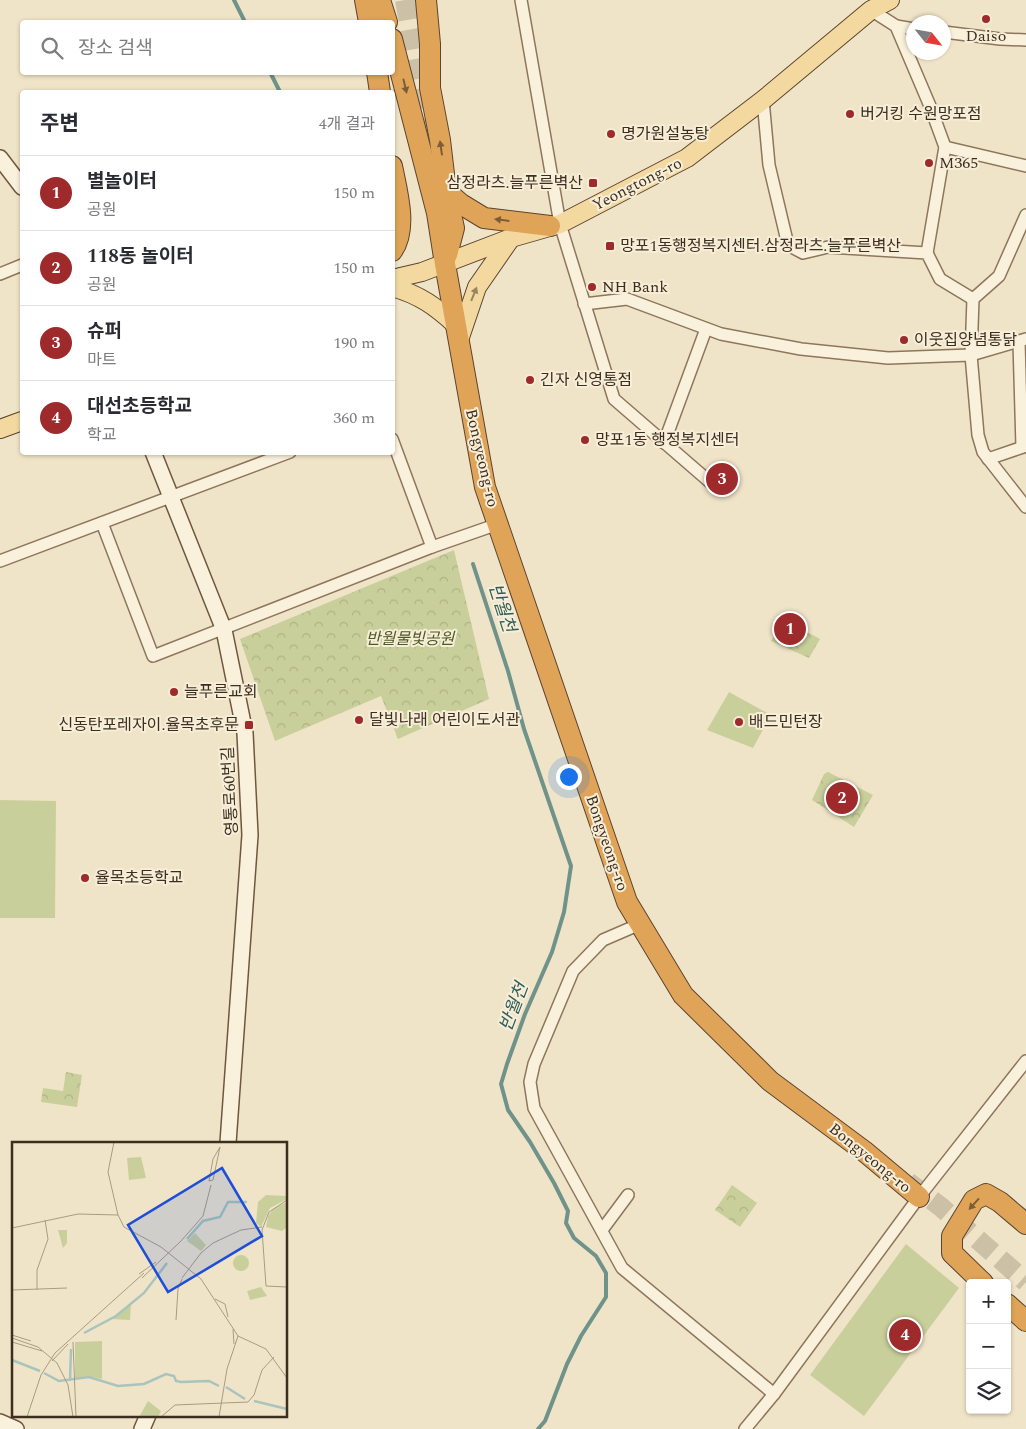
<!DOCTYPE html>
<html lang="ko">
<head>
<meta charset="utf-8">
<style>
  body { margin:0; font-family:Spectral,"Noto Sans KR",serif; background:#f2f2f3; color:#2b2b33 }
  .controls { position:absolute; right:15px; bottom:15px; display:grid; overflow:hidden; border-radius:5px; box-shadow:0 1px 4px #0004 }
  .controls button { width:45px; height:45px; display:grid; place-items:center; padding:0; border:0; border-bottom:1px solid #e1e1e2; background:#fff; color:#2b2b33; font:25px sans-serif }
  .compass { position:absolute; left:906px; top:15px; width:45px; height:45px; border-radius:50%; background:#fff; box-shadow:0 1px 4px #0004; rotate:121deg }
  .you { position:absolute; left:568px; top:776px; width:18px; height:18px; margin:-12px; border:4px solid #fff; border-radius:50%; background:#1a73e8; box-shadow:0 0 0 8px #1a73e833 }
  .badge { display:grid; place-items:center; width:32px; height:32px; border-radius:50%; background:#9e2a2b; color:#fff; font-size:16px; font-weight:700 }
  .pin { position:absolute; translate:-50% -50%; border:2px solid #fff; box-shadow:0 1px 5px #0006 }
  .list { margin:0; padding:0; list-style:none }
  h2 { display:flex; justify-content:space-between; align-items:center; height:65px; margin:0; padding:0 20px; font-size:21px }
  h2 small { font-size:16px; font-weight:400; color:#7c7c81 }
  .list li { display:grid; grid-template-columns:32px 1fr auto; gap:15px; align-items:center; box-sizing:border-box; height:75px; padding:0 20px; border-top:1px solid #e1e1e2 }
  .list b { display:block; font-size:19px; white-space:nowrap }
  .list p { margin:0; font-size:16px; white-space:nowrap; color:#7c7c81 }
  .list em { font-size:16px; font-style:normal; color:#7c7c81 }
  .icon { flex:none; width:28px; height:28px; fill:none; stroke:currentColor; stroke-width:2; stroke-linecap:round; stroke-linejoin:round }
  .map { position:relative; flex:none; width:1026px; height:1429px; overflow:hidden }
  .search { position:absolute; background:#fff; box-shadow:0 1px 4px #0004; left:20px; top:20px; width:375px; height:55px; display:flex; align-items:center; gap:12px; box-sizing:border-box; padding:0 18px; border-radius:5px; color:#7c7c81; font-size:19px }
  .panel { position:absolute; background:#fff; box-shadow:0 1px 4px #0004; left:20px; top:90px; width:375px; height:365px; border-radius:5px }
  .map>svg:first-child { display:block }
  .green { fill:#c9cf9b }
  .park { fill:url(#park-crowns) }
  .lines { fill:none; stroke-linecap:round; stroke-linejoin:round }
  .stream { stroke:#6f938a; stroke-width:4 }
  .highway-tunnel { stroke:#ccc0a6; stroke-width:20; stroke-dasharray:20 10; stroke-linecap:butt }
  .street-casing { stroke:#8d765c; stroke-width:14 }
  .secondary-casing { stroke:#6f573f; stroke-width:18 }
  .primary-casing { stroke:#5b4430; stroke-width:20 }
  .highway-casing { stroke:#5b4430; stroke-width:22 }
  .street { stroke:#faf1dc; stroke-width:11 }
  .secondary { stroke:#faf1dc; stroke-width:15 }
  .primary { stroke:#f3d9a0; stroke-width:18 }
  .highway { stroke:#e0a458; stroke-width:20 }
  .oneway { fill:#7e5d36 }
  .oneway2 { fill:#988460 }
  .poi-dot { fill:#9e2a2b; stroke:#f7eed8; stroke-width:2 }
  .labels { text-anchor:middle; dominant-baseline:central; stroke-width:4; stroke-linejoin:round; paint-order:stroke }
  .poi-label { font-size:16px; fill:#3d2e20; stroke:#f7eed8; text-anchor:start }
  .street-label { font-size:16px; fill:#3d2e20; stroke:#f7eed8 }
  .park-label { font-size:16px; font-style:italic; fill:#4d5a26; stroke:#f7eed8 }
  .water-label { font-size:18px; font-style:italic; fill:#2f5d5a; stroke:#f7eed8 }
  .inset-river { fill:none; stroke:#a9c4bc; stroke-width:2.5 }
  .inset-road { fill:none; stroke:#a89b85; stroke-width:1 }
  .view { fill:#1d4ed8; fill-opacity:0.15; stroke:#1d4ed8; stroke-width:2.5 }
  .inset-edge { fill:none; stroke:#3d2e20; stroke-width:2.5 }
</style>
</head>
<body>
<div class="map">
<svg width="1026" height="1429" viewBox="0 0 1026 1429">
  <defs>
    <pattern id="park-crowns" width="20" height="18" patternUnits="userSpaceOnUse" patternTransform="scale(1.25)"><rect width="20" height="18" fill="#c9cf9b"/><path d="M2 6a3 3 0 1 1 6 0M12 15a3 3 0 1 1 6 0" fill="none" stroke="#aeb285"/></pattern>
  </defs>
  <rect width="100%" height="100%" fill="#f0e4c8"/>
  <g class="green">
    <path d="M 729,692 L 771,715 L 753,748 L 707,730 Z"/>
    <path d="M 0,800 L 56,801 L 55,918 L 0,918 Z"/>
    <path d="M 906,1244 L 959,1288 L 864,1416 L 810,1375 Z"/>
  </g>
  <g class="park">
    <path d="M 454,550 L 489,699 L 398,739 L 381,696 L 275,741 L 240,639 Z"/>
    <path d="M 785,620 L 820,639 L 809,658 L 771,641 Z"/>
    <path d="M 828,772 L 873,795 L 854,827 L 812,800 L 824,774 Z"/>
    <path d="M 66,1072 L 82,1075 L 77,1107 L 41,1102 L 43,1088 L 63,1091 Z"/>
    <path d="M 732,1185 L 757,1203 L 740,1227 L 715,1210 Z"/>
  </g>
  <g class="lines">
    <g class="stream">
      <path d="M 234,0 L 245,22"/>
      <path d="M 270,72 L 280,92"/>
      <path d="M 473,564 L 508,671 L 524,729 L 571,866 L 564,912 L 552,952 L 525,1014 L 507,1064 L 501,1084 L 508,1110 L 530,1142 L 554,1183 L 568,1211 L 566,1223 L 574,1238 L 596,1256 L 606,1273 L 606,1297 L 581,1336 L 567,1364 L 545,1421 L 538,1429"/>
    </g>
    <g class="highway-tunnel">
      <path d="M 405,0 L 435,170"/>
      <path d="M 908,1182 L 941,1207 L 1026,1282"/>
    </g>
    <g class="street-casing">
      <g id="street">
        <path d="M 521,0 L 560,224 L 614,399 L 718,489"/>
        <path d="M 871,10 L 896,26 L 930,106 L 945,147 L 927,253"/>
        <path d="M 896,26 L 914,29"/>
        <path d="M 944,32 L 1000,39 L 1026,40"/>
        <path d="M 763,100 L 769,165 L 788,245 L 803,253 L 828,247 L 927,253 L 940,279 L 973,299"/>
        <path d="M 945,147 L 1026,166"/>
        <path d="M 1026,215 L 999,276 L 973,299 L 971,355 L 978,435 L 983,452 L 1026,507"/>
        <path d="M 0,274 L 22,265"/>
        <path d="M 584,304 L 627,299 L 721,334 L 801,349 L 888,358 L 971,355 L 1026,339"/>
        <path d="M 1019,342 L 1022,447"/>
        <path d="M 392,439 L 432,547"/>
        <path d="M 664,443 L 706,329"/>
        <path d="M 988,459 L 1026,446"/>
        <path d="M 102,523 L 153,656 L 432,547 L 498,524"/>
        <path d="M 0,561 L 290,452"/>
        <path d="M 640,924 L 603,940 L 573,971 L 534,1064 L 530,1082 L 534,1108 L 622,1268 L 774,1394"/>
        <path d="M 602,1230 L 628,1195"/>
        <path d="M 745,1429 L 774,1394 L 919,1197 L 1026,1061"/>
      </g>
    </g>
    <g class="secondary-casing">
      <g id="secondary">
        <path d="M 0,158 L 22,187"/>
        <path d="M 153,452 L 224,630 L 245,733 L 250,835 L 228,1143"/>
        <path d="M 0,1422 L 16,1429"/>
        <path d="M 142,1429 L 148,1415"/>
      </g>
    </g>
    <g class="primary-casing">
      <g id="primary">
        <path d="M 392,279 L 422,272 L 511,238 L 560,224 L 687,158 L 763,100 L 871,10 L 890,0"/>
        <path d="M 392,287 C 420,295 435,306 456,325"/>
        <path d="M 459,340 L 477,287 L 511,238"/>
        <path d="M 0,429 L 22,421"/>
      </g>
    </g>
    <g class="highway-casing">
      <g id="highway">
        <path d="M 365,0 L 369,22"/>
        <path d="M 380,0 L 387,22"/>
        <path d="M 426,0 L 430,44 L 430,88 L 440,140 L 446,191 L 454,228 L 447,255"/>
        <path d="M 392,39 L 437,213 L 445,264 L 485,487 L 627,902 L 683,995 L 770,1081 L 864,1151 L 919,1197"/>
        <path d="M 377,72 L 380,92"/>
        <path d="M 392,166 C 397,191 408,229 392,251"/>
        <path d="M 446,191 L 461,204 L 484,218 L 550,226"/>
        <path d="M 983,1283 L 952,1253 L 952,1236 L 974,1200 L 986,1194 L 1000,1202 L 1026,1224"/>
        <path d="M 1007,1304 L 1026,1321"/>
      </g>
    </g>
    <use href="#street" class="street"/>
    <use href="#secondary" class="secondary"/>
    <use href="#primary" class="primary"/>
    <use href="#highway" class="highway"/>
  </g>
  <defs><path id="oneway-solid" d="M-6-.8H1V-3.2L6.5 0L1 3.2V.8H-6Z" transform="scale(1.25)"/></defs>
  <g class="oneway">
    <use href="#oneway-solid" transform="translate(405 86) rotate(77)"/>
    <use href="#oneway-solid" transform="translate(441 148) rotate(-98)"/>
    <use href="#oneway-solid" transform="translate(502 220) rotate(-173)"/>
    <use href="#oneway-solid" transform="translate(974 1204) rotate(132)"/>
  </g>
  <use class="oneway2" href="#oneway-solid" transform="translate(474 294) rotate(-68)"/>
  <g class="poi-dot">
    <circle cx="986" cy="19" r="5"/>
    <circle cx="850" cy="114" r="5"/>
    <circle cx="611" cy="134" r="5"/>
    <circle cx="929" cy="163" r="5"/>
    <rect x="588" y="178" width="10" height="10" rx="2.5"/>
    <rect x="605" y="241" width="10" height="10" rx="2.5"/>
    <circle cx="592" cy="287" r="5"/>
    <circle cx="904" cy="340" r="5"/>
    <circle cx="530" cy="380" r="5"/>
    <circle cx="585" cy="440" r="5"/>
    <circle cx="174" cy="692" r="5"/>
    <circle cx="359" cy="720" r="5"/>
    <circle cx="739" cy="722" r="5"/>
    <rect x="244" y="720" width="10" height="10" rx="2.5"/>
    <circle cx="85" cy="878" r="5"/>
  </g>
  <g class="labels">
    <g class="poi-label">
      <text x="986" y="36" text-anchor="middle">Daiso</text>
      <text x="860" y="114">버거킹 수원망포점</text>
      <text x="621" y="134">명가원설농탕</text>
      <text x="939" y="163">M365</text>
      <text x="583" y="183" text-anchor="end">삼정라츠.늘푸른벽산</text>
      <text x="620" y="246">망포1동행정복지센터.삼정라츠.늘푸른벽산</text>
      <text x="602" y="287">NH Bank</text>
      <text x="914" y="340">이웃집양념통닭</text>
      <text x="540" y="380">긴자 신영통점</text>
      <text x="595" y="440">망포1동 행정복지센터</text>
      <text x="184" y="692">늘푸른교회</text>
      <text x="369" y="720">달빛나래 어린이도서관</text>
      <text x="749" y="722">배드민턴장</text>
      <text x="239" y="725" text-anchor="end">신동탄포레자이.율목초후문</text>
      <text x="95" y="878">율목초등학교</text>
    </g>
    <g class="street-label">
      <text transform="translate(637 184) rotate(-27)">Yeongtong-ro</text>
      <text transform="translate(482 458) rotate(77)">Bongyeong-ro</text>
      <text transform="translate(230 791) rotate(-93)">영통로60번길</text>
      <text transform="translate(607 843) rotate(71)">Bongyeong-ro</text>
      <text transform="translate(870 1158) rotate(39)">Bongyeong-ro</text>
    </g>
    <g class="park-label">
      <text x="410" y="639">반월물빛공원</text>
    </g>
    <g class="water-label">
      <text transform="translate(502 608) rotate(72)">반월천</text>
      <text transform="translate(514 1007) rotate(-69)">반월천</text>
    </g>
  </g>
  <g transform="translate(12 1142)">
    <rect width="275" height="275" fill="#f0e4c8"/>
    <path d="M 129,15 L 134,36 L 117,38 L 115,16 ZM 254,53 L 275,54 L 275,57 L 258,66 L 249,85 L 244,81 L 246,60 ZM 275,60 L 274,86 L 270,89 L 254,85 L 256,74 L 262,66 ZM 46,88 L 55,88 L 55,101 L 51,106 ZM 183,91 L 194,103 L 189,109 L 175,99 ZM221 121a8 8 0 1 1 16 0a8 8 0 1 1-16 0ZM 249,145 L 255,154 L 238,158 L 235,149 ZM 119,162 L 118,178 L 98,177 L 107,172 ZM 90,199 L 90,237 L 75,234 L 63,237 L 63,200 ZM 136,259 L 149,269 L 146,275 L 127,275 Z" fill="#c9cf9b"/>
    <path class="inset-river" d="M 175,97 L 191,79 L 208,75 L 216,60 L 235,60M 72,191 L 104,174 L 132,151 L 155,121M 0,218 L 28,229M 32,231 L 47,239 L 77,235 L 106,244 L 132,242 L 154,232 L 162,234 L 164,239 L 169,240 L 197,239 L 207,244M 58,239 L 59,207M 214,245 L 233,257M 242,259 L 275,267"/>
    <path class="inset-road" d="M 102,0 L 96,30 L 106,73 L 112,85 L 149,105 L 189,137 L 226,194M 208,5 L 201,38 L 197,39 L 201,17 ZM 275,58 L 257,70 L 250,88 L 254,144 L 275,145M 0,86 L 66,72 L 106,73M 127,132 L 144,120M 130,136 L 169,99 L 191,74 L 199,43M 170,136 L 189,111 L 201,101 L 229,88 L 250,85M 0,148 L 55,146M 25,148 L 25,128 L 36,97 L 33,78M 203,157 L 213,162 L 216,175M 164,178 L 166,147 L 170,137M 221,187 L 222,202M 0,193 L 19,199M 226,194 L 254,207 L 275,236M 0,196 L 26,205 L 45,221 L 56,243 L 61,275M 0,200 L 30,209M 61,200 L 64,275M 40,219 L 56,202M 15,275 L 29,233 L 43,211 L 132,131M 149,275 L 163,263 L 236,260 L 242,253 L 250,228 L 262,215M 207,275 L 215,227 L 226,194"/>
    <path class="view" d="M 210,26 L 250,94 L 156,150 L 116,83 Z"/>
    <rect width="275" height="275" class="inset-edge"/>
  </g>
</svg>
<div class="controls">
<button>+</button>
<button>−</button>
<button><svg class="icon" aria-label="layers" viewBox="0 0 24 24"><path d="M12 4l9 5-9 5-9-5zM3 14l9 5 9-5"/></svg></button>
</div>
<svg class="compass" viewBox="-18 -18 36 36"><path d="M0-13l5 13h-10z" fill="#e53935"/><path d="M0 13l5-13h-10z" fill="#7c7c81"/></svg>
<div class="you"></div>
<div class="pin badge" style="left:790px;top:629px">1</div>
<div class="pin badge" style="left:842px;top:798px">2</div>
<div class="pin badge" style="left:722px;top:479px">3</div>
<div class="pin badge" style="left:905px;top:1335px">4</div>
<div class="search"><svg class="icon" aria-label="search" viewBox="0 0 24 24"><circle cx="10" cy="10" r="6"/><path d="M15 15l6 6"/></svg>장소 검색</div>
<section class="panel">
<h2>주변<small>4개 결과</small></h2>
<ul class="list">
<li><span class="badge">1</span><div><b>별놀이터</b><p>공원</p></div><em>150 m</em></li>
<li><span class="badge">2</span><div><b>118동 놀이터</b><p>공원</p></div><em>150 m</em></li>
<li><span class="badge">3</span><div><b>슈퍼</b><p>마트</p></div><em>190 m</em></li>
<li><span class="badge">4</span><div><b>대선초등학교</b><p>학교</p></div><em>360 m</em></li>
</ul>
</section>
</div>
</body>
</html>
